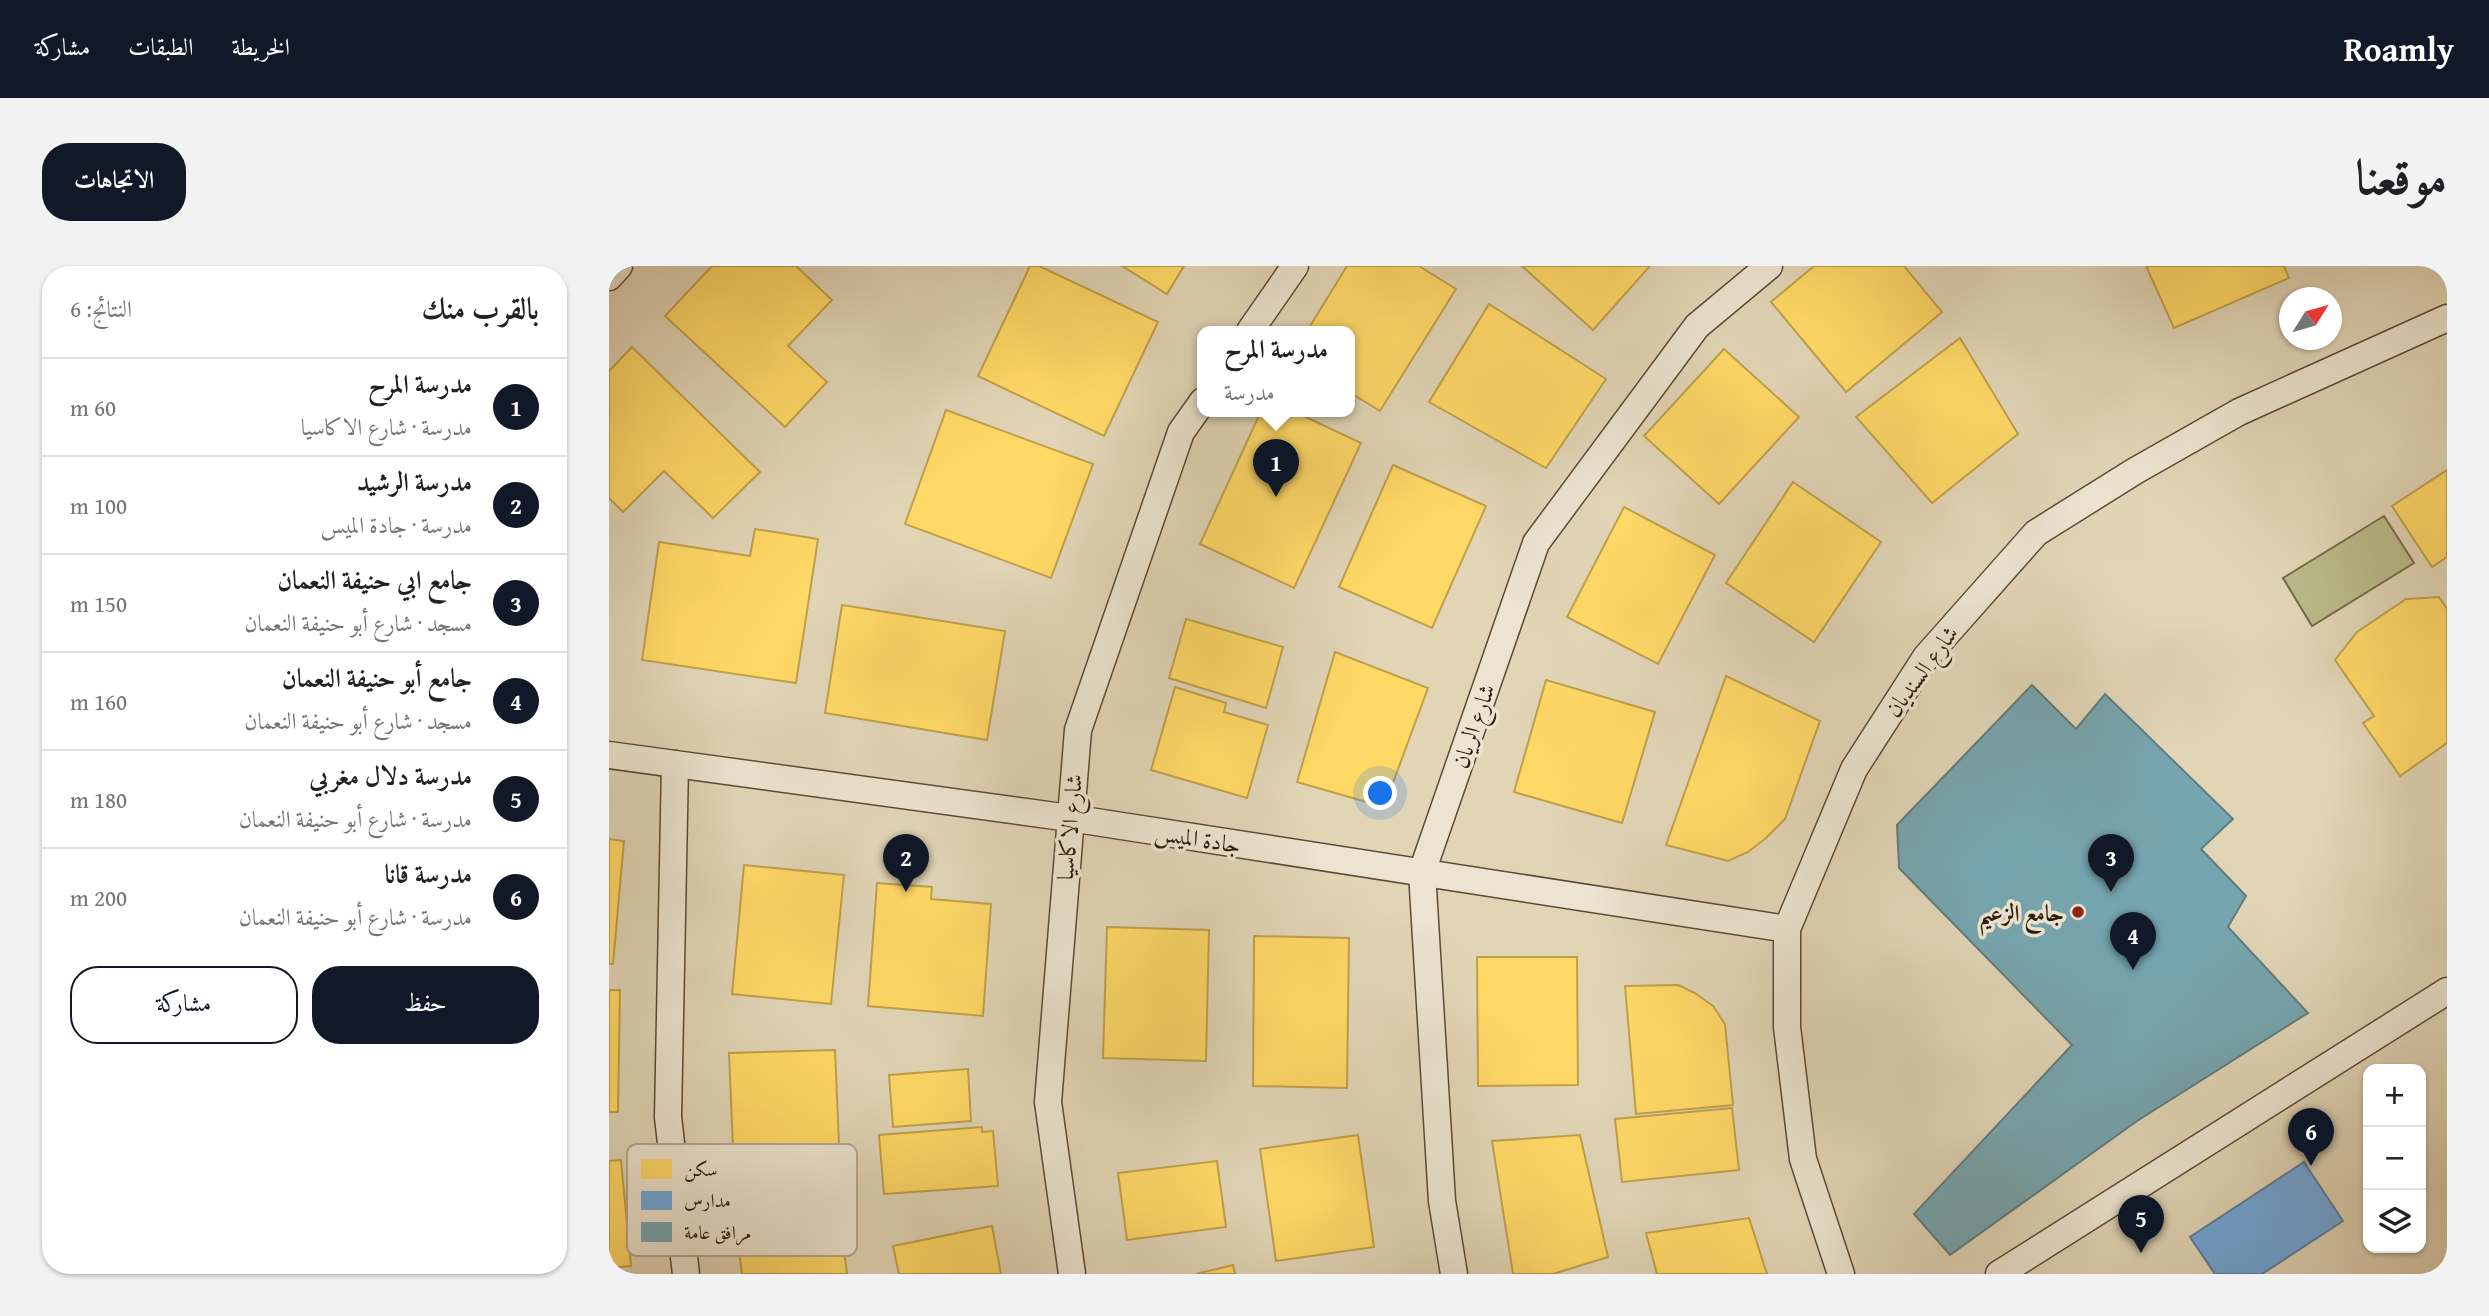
<!DOCTYPE html>
<html lang="ar">
<head>
<meta charset="utf-8">
<style>
  body { margin:0; font-family:"Gentium Book Plus",Amiri,serif; background:#f2f2f2; color:#202124; direction:rtl }
  .controls { position:absolute; right:21px; bottom:21px; display:grid; overflow:hidden; border-radius:14px; box-shadow:0 2px 5px #0004 }
  .controls button { width:63px; height:63px; display:grid; place-items:center; padding:0; border:0; border-bottom:2px solid #e0e0e0; background:#fff; color:#202124; font:35px sans-serif }
  .compass { position:absolute; left:1670px; top:21px; width:63px; height:63px; border-radius:50%; background:#fff; box-shadow:0 2px 5px #0004; rotate:53deg }
  .you { position:absolute; left:772px; top:528px; width:24px; height:24px; margin:-18px; border:5px solid #fff; border-radius:50%; background:#1a73e8; box-shadow:0 0 0 10px #1a73e833 }
  .badge { display:grid; place-items:center; width:46px; height:46px; border-radius:50%; background:#111827; color:#fff; font-size:23px; font-weight:700 }
  .pin { position:absolute; translate:-50% -58px; filter:drop-shadow(0 2px 4px #0008) }
  .pin::after { content:''; position:absolute; top:37px; width:24px; height:21px; background:inherit; clip-path:polygon(0 0,100% 0,50% 100%) }
  .popup { position:absolute; left:588px; top:60px; width:158px; height:91px; box-sizing:border-box; display:grid; place-content:center; border-radius:14px; background:#fff; filter:drop-shadow(0 2px 5px #0005); font-size:23px; white-space:nowrap; color:#757577 }
  .popup b { font-size:26px; color:#202124 }
  .popup::after { content:''; position:absolute; left:50%; top:100%; margin-left:-14px; border:14px solid transparent; border-top-color:#fff }
  .list { margin:0; padding:0; list-style:none }
  h2 { display:flex; justify-content:space-between; align-items:center; height:91px; margin:0; padding:0 28px; font-size:30px }
  h2 small { font-size:23px; font-weight:400; color:#757577 }
  .list li { display:grid; grid-template-columns:46px 1fr auto; gap:21px; align-items:center; box-sizing:border-box; height:98px; padding:0 28px; border-top:2px solid #e0e0e0 }
  .list b { display:block; font-size:26px; white-space:nowrap }
  .list p { margin:0; font-size:23px; white-space:nowrap; color:#757577 }
  .list em { font-size:23px; font-style:normal; color:#757577 }
  .actions { display:flex; gap:14px; padding:21px 28px }
  .actions a { flex:1; padding:16px 0; border:2px solid #111827; border-radius:28px; text-align:center; font-size:24px; color:#111827 }
  .actions .main { background:#111827; color:#fff }
  .icon { flex:none; width:38px; height:38px; fill:none; stroke:currentColor; stroke-width:2; stroke-linecap:round; stroke-linejoin:round }
  .map { position:relative; flex:none; width:1838px; height:1008px; overflow:hidden; direction:ltr; border-radius:28px }
  header { display:flex; align-items:center; gap:42px; box-sizing:border-box; height:98px; padding:0 35px; background:#111827; color:#fff }
  header strong { font-size:33px }
  nav { display:flex; gap:38px; margin-inline-start:auto; font-size:24px }
  .intro { display:flex; align-items:center; justify-content:space-between; box-sizing:border-box; height:168px; padding:0 42px }
  h1 { margin:0; font-size:49px }
  .button { padding:18px 32px; border-radius:28px; background:#111827; color:#fff; font-size:24px; font-weight:700 }
  main { display:flex; gap:42px; padding:0 42px }
  aside { flex:1; background:#fff; border-radius:28px; box-shadow:0 2px 5px #0004 }
  .map>svg:first-child { display:block }
  .green { fill:#babb89; stroke:#756c4a; stroke-width:2 }
  .homes { fill:#ffd966; stroke:#c1a04b; stroke-width:2 }
  .schools { fill:#6fa8dc; stroke:#5c7e9e; stroke-width:2 }
  .public { fill:#76a5af; stroke:#617c7e; stroke-width:2 }
  .lines { fill:none; stroke-linecap:round; stroke-linejoin:round }
  .street-casing { stroke:#5c4a36; stroke-width:29 }
  .street { stroke:#ece4d0; stroke-width:26 }
  .poi-dot { fill:#8f2418; stroke:#ece4d0; stroke-width:2.5 }
  .labels { text-anchor:middle; dominant-baseline:central; stroke-width:7; stroke-linejoin:round; paint-order:stroke }
  .street-label { font-size:23px; fill:#301c0c; stroke:#ece4d0 }
  .poi-label { font-size:23px; font-weight:bold; fill:#301c0c; stroke:#ece4d0; text-anchor:end }
  .key { fill:#ece4d0; stroke:#b4a895; stroke-width:2 }
  .key-label { font-size:19px; fill:#301c0c }
</style>
</head>
<body>
<header>
<strong>Roamly</strong>
<nav><a>الخريطة</a><a>الطبقات</a><a>مشاركة</a></nav>
</header>
<div class="intro"><h1>موقعنا</h1><a class="button">الاتجاهات</a></div>
<main>
<div class="map">
<svg width="1838" height="1008" viewBox="0 0 1838 1008">
  <rect width="100%" height="100%" fill="#e1d5b6"/>
  <filter id="stains"><feTurbulence type="fractalNoise" baseFrequency=".00286" numOctaves="4"/><feColorMatrix values="0 0 0 0 .2 0 0 0 0 .09 0 0 0 0 .02 0 0 0 .5 -.17"/></filter>
  <radialGradient id="worn" r=".72"><stop offset=".6" stop-color="#630" stop-opacity="0"/><stop offset="1" stop-color="#630" stop-opacity=".3"/></radialGradient>
  <path class="green" d="M 1775,250 L 1805,297 L 1703,360 L 1674,312 Z"/>
  <g class="homes">
    <path d="M 103,0 L 187,0 L 223,34 L 179,80 L 218,116 L 176,161 L 56,50 Z"/>
    <path d="M 421,0 L 430,0 L 549,56 L 495,170 L 369,110 Z"/>
    <path d="M 513,0 L 575,0 L 558,28 Z"/>
    <path d="M 738,0 L 810,0 L 847,23 L 771,145 L 740,126 L 740,65 L 698,65 Z"/>
    <path d="M 913,0 L 1041,0 L 984,64 Z"/>
    <path d="M 1205,0 L 1295,0 L 1333,46 L 1237,126 L 1162,36 Z"/>
    <path d="M 1537,0 L 1675,0 L 1680,12 L 1565,62 Z"/>
    <path d="M 880,38 L 997,113 L 937,202 L 820,136 Z"/>
    <path d="M 1351,72 L 1409,168 L 1323,237 L 1247,151 Z"/>
    <path d="M 23,81 L 151,206 L 104,252 L 55,205 L 14,246 L 0,232 L 0,105 Z"/>
    <path d="M 1115,83 L 1190,151 L 1110,238 L 1035,170 Z"/>
    <path d="M 337,144 L 484,198 L 442,312 L 296,258 Z"/>
    <path d="M 652,145 L 684,145 L 752,177 L 685,322 L 591,278 Z"/>
    <path d="M 784,199 L 877,240 L 823,362 L 730,321 Z"/>
    <path d="M 1838,204 L 1838,291 L 1823,301 L 1783,240 Z"/>
    <path d="M 1184,216 L 1272,276 L 1205,376 L 1117,317 Z"/>
    <path d="M 1015,241 L 1106,289 L 1049,398 L 958,351 Z"/>
    <path d="M 146,263 L 209,273 L 187,417 L 33,394 L 50,276 L 141,290 Z"/>
    <path d="M 1830,331 L 1838,343 L 1838,477 L 1791,510 L 1754,457 L 1765,450 L 1726,394 L 1748,366 L 1797,333 Z"/>
    <path d="M 233,339 L 396,365 L 378,474 L 216,447 Z"/>
    <path d="M 577,353 L 674,381 L 657,442 L 560,412 Z"/>
    <path d="M 726,386 L 819,422 L 775,541 L 688,516 Z"/>
    <path d="M 1117,410 L 1211,455 L 1176,553 L 1157,572 L 1139,586 L 1119,595 L 1057,579 Z"/>
    <path d="M 937,414 L 1046,446 L 1013,557 L 905,526 Z"/>
    <path d="M 566,421 L 617,437 L 615,446 L 659,459 L 638,532 L 542,504 Z"/>
    <path d="M 0,573 L 15,575 L 4,698 L 0,698 Z"/>
    <path d="M 135,599 L 235,609 L 222,738 L 123,728 Z"/>
    <path d="M 268,617 L 323,621 L 322,633 L 382,638 L 374,750 L 259,740 Z"/>
    <path d="M 498,661 L 600,664 L 597,795 L 494,792 Z"/>
    <path d="M 645,670 L 740,672 L 738,822 L 644,820 Z"/>
    <path d="M 868,691 L 968,691 L 969,819 L 869,820 Z"/>
    <path d="M 1069,719 L 1086,727 L 1104,740 L 1116,758 L 1124,839 L 1027,848 L 1016,720 Z"/>
    <path d="M 0,724 L 11,724 L 9,846 L 0,846 Z"/>
    <path d="M 226,784 L 231,902 L 125,906 L 120,787 Z"/>
    <path d="M 359,803 L 362,855 L 284,861 L 280,809 Z"/>
    <path d="M 1123,842 L 1130,904 L 1013,916 L 1006,853 Z"/>
    <path d="M 373,861 L 373,866 L 384,865 L 389,920 L 275,928 L 270,869 Z"/>
    <path d="M 749,869 L 765,981 L 667,995 L 651,883 Z"/>
    <path d="M 971,869 L 999,991 L 944,1008 L 904,1008 L 883,875 Z"/>
    <path d="M 12,894 L 22,1000 L 0,1002 L 0,895 Z"/>
    <path d="M 608,895 L 617,961 L 518,974 L 509,907 Z"/>
    <path d="M 230,943 L 238,1008 L 133,1008 L 126,957 Z"/>
    <path d="M 1140,952 L 1158,1008 L 1048,1008 L 1037,967 Z"/>
    <path d="M 383,960 L 392,1008 L 290,1008 L 284,980 Z"/>
    <path d="M 624,999 L 626,1008 L 587,1008 Z"/>
  </g>
  <path class="schools" d="M 1695,896 L 1734,955 L 1653,1008 L 1606,1008 L 1581,971 Z"/>
  <path class="public" d="M 1423,419 L 1467,463 L 1496,428 L 1624,553 L 1592,583 L 1637,630 L 1619,661 L 1699,747 L 1528,855 L 1341,989 L 1305,948 L 1463,779 L 1290,602 L 1288,559 Z"/>
  <g class="lines">
    <g class="street-casing">
      <g id="street">
        <path d="M 0,11 L 10,0"/>
        <path d="M 641,65 L 686,0"/>
        <path d="M 0,489 L 461,552 L 1178,663"/>
        <path d="M 66,498 L 59,851 L 77,1008"/>
        <path d="M 463,1008 L 439,836 L 469,464 L 572,166 L 594,135"/>
        <path d="M 845,1008 L 833,935 L 813,606 L 927,277 L 1088,60 L 1160,0"/>
        <path d="M 1232,1008 L 1194,893 L 1178,761 L 1178,663 L 1245,503 L 1317,391 L 1427,267 L 1526,205 L 1630,146 L 1838,52"/>
        <path d="M 1390,1008 L 1838,725"/>
      </g>
    </g>
    <use href="#street" class="street"/>
  </g>
  <circle class="poi-dot" cx="1469" cy="646" r="7"/>
  <g class="labels">
    <g class="street-label">
      <text transform="translate(1312 405) rotate(-54)">شارع السنديان</text>
      <text transform="translate(864 460) rotate(-71)">شارع الريان</text>
      <text transform="translate(460 561) rotate(-85)">شارع الاكاسيا</text>
      <text transform="translate(589 572) rotate(9)">جادة الميس</text>
    </g>
    <g class="poi-label">
      <text x="1455" y="646">جامع الزعيم</text>
    </g>
  </g>
  <rect x="18" y="878" width="230" height="112" rx="10" class="key"/>
  <rect x="32" y="893" width="31" height="20" fill="#ffd966"/>
  <rect x="32" y="925" width="31" height="19" fill="#6fa8dc"/>
  <rect x="32" y="956" width="31" height="20" fill="#76a5af"/>
  <g class="key-label">
    <text x="75" y="910">سكن</text>
    <text x="75" y="941">مدارس</text>
    <text x="75" y="973">مرافق عامة</text>
  </g>
  <rect width="100%" height="100%" filter="url(#stains)"/>
  <rect width="100%" height="100%" fill="url(#worn)"/>
</svg>
<div class="controls">
<button>+</button>
<button>−</button>
<button><svg class="icon" aria-label="layers" viewBox="0 0 24 24"><path d="M12 4l9 5-9 5-9-5zM3 14l9 5 9-5"/></svg></button>
</div>
<svg class="compass" viewBox="-18 -18 36 36"><path d="M0-13l5 13h-10z" fill="#e53935"/><path d="M0 13l5-13h-10z" fill="#757577"/></svg>
<div class="you"></div>
<div class="pin badge" style="left:667px;top:231px">1</div>
<div class="popup"><b>مدرسة المرح</b>مدرسة</div>
<div class="pin badge" style="left:297px;top:626px">2</div>
<div class="pin badge" style="left:1502px;top:626px">3</div>
<div class="pin badge" style="left:1524px;top:704px">4</div>
<div class="pin badge" style="left:1532px;top:987px">5</div>
<div class="pin badge" style="left:1702px;top:900px">6</div>
</div>
<aside>
<h2>بالقرب منك<small>النتائج: 6</small></h2>
<ul class="list">
<li><span class="badge">1</span><div><b>مدرسة المرح</b><p>مدرسة · شارع الاكاسيا</p></div><em>60 m</em></li>
<li><span class="badge">2</span><div><b>مدرسة الرشيد</b><p>مدرسة · جادة الميس</p></div><em>100 m</em></li>
<li><span class="badge">3</span><div><b>جامع ابي حنيفة النعمان</b><p>مسجد · شارع أبو حنيفة النعمان</p></div><em>150 m</em></li>
<li><span class="badge">4</span><div><b>جامع أبو حنيفة النعمان</b><p>مسجد · شارع أبو حنيفة النعمان</p></div><em>160 m</em></li>
<li><span class="badge">5</span><div><b>مدرسة دلال مغربي</b><p>مدرسة · شارع أبو حنيفة النعمان</p></div><em>180 m</em></li>
<li><span class="badge">6</span><div><b>مدرسة قانا</b><p>مدرسة · شارع أبو حنيفة النعمان</p></div><em>200 m</em></li>
</ul>
<div class="actions"><a class="main">حفظ</a><a>مشاركة</a></div>
</aside>
</main>
</body>
</html>
